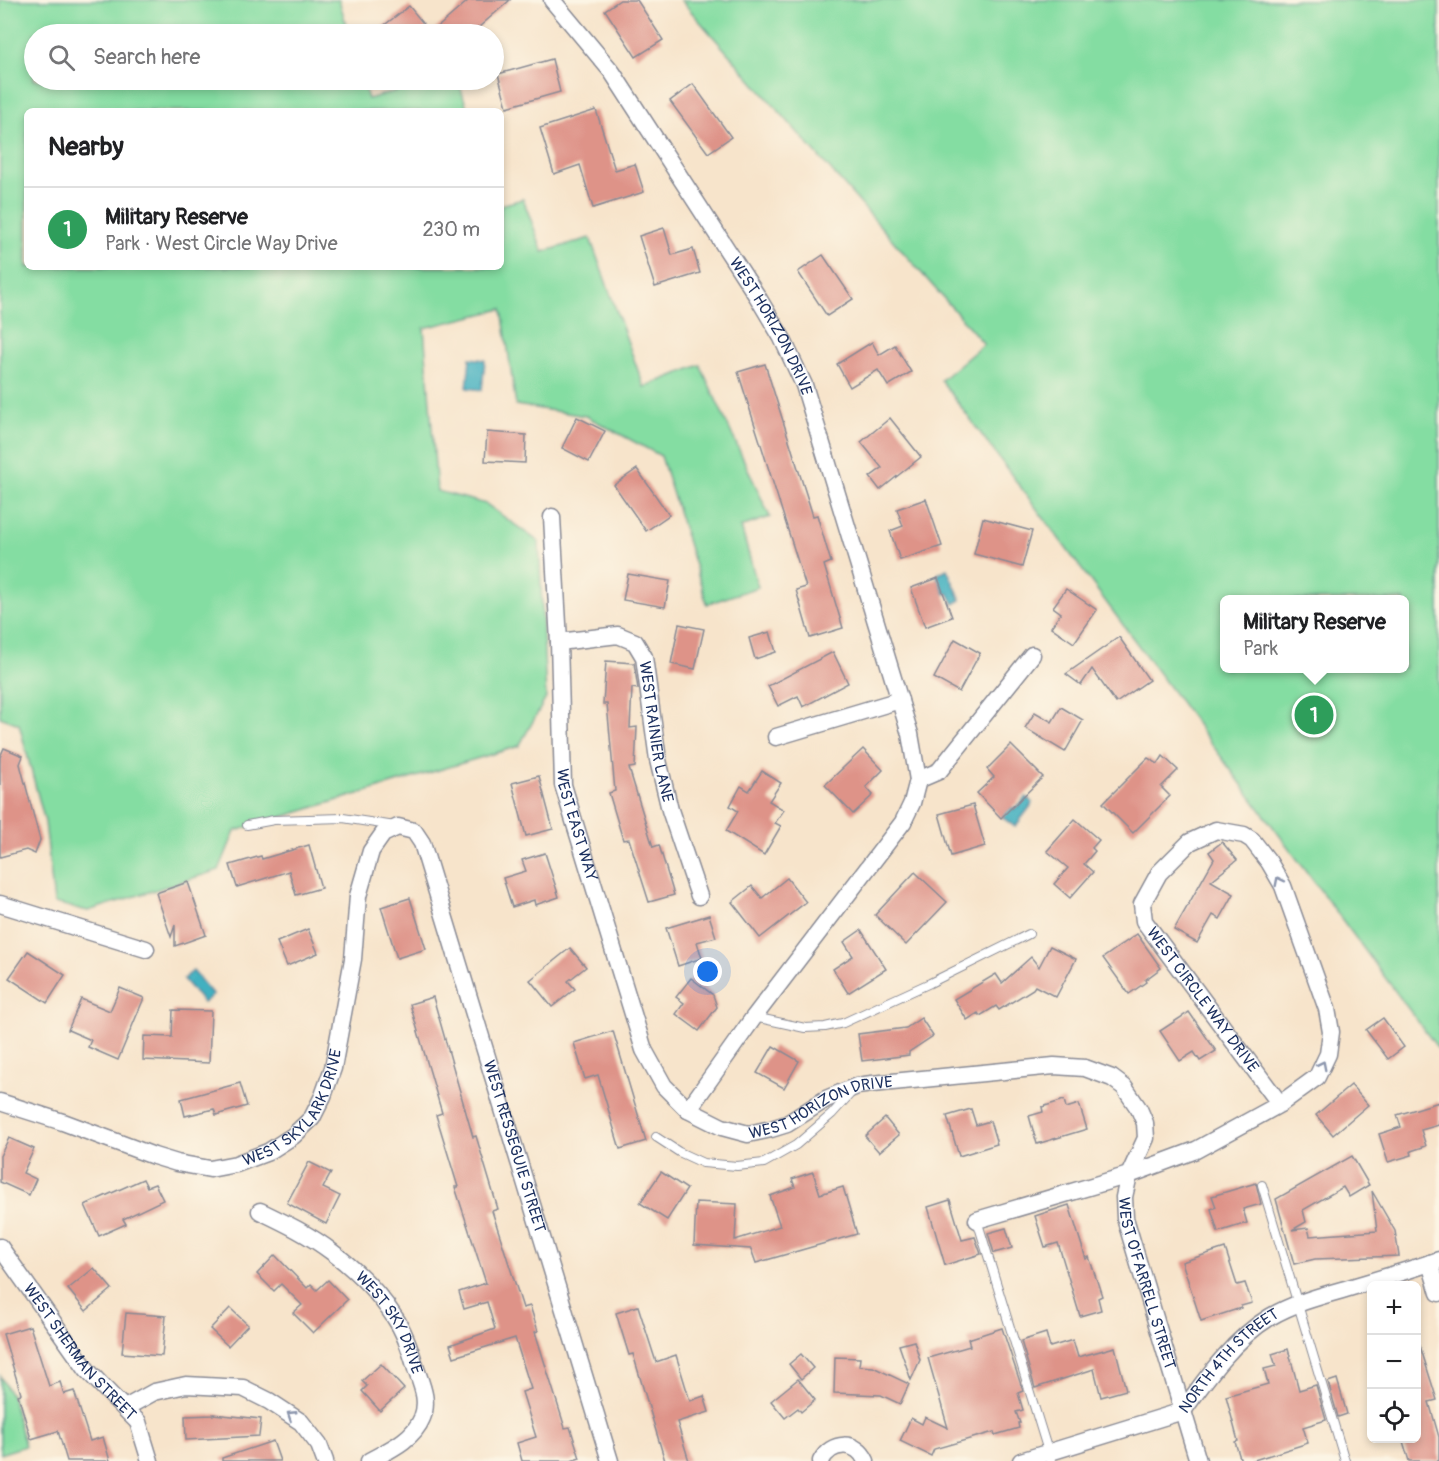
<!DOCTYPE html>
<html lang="en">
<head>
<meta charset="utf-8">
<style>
  body { margin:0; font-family:Pangolin,sans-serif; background:#f2f2f2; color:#202124 }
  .controls { position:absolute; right:18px; bottom:18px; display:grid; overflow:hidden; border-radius:9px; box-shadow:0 3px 9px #0003 }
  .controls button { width:54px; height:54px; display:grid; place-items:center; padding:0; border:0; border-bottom:2px solid #e0e0e0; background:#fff; color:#202124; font:30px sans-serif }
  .you { position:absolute; left:708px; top:972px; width:21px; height:21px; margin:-15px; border:4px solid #fff; border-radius:50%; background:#1a73e8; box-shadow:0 0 0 9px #1a73e833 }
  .badge { display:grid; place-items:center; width:39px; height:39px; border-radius:50%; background:#d93025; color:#fff; font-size:20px; font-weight:700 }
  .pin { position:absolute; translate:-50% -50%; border:3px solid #fff; box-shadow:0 2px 6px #0006 }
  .popup { position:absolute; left:1220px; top:595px; width:189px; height:78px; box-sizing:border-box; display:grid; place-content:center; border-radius:9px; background:#fff; filter:drop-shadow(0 2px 4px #0005); font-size:20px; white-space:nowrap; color:#757577 }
  .popup b { font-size:22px; color:#202124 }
  .popup::after { content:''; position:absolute; left:50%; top:100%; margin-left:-12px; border:12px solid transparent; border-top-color:#fff }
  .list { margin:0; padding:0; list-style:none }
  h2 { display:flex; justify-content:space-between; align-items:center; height:78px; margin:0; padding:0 24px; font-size:26px }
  h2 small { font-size:20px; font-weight:400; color:#757577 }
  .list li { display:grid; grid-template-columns:39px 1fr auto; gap:18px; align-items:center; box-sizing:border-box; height:84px; padding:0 24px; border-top:2px solid #e0e0e0 }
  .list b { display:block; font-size:22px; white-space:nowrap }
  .list p { margin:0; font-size:20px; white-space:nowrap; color:#757577 }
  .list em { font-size:20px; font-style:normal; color:#757577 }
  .icon { flex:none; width:33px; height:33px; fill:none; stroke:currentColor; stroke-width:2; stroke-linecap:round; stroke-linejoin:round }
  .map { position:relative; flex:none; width:1439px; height:1461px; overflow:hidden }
  .search { position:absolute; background:#fff; box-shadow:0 3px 9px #0003; left:24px; top:24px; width:480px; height:66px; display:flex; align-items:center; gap:15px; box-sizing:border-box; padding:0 21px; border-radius:33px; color:#757577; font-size:22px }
  .panel { position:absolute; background:#fff; box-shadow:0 3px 9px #0003; left:24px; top:108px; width:480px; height:162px; border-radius:9px }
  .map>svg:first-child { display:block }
  .green { fill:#84dda2; stroke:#508680; stroke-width:1.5; fill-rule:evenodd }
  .water { fill:#43b0c0; stroke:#2f708f; stroke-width:1.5 }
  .building { fill:#de9388 }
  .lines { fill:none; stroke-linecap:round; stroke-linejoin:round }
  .lane-casing { stroke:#898a94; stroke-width:10 }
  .street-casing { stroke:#898a94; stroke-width:19 }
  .lane { stroke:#fff; stroke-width:8 }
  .street { stroke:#fff; stroke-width:16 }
  .oneway { stroke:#8d97ae }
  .labels { text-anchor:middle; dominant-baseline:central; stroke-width:5; stroke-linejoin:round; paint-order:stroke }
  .street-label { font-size:16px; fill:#1b2f5e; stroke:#fcf5e5 }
</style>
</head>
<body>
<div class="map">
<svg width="1439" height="1461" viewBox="0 0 1439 1461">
  <rect width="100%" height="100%" fill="#fcf5e5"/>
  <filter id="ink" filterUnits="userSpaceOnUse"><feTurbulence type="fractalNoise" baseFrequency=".0167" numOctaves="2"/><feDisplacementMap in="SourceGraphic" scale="12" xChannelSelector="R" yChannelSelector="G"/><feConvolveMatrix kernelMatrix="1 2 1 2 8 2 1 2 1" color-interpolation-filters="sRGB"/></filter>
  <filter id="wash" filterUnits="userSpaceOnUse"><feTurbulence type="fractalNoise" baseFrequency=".008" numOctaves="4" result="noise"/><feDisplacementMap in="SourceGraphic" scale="24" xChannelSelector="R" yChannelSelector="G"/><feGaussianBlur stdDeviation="1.35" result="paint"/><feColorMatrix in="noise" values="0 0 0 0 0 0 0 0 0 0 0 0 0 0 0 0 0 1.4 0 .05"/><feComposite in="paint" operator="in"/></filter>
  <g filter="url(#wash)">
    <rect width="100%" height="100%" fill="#f7e4cb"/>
    <g class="green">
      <path d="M 0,0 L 339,0 L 349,34 L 34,34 L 34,80 L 362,80 L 368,99 L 435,80 L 458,80 L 468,111 L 27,111 L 27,267 L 501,267 L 501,205 L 523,199 L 543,252 L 590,238 L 644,387 L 700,365 L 770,517 L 741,527 L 758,587 L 707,604 L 661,456 L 586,416 L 516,405 L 502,309 L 424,328 L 437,491 L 486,504 L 539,542 L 546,698 L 519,746 L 235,831 L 219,870 L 88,911 L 54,903 L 45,822 L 19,724 L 0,717 Z"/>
      <path d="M 681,0 L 1439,0 L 1439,1050 L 941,380 L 984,344 ZM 1224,600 L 1404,600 L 1404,668 L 1224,668 Z"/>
      <path d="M 0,1376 L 11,1395 L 25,1446 L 0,1454 Z"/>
    </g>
    <g class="water">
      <path d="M 470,358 L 485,360 L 482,390 L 467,388 Z"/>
      <path d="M 947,569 L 961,600 L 954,604 L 948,593 L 945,594 L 937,578 L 939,573 Z"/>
      <path d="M 1026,797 L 1033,803 L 1015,827 L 1002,817 L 1010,806 L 1014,809 L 1018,805 L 1019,806 Z"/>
      <path d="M 193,971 L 213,995 L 203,1003 L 183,979 Z"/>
    </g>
    <g id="blocks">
      <g class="building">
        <path d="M 469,0 L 510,0 L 471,34 L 373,34 L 409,6 L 431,33 Z"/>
        <path d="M 620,0 L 637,0 L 663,40 L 636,57 L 605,10 Z"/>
        <path d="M 552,59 L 560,92 L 507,107 L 498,74 Z"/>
        <path d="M 693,84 L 731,137 L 708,153 L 670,101 Z"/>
        <path d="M 596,110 L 615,170 L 635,164 L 644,192 L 593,208 L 580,165 L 554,174 L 540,128 Z"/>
        <path d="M 664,228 L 672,255 L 693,249 L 700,273 L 655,287 L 639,236 Z"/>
        <path d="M 823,255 L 853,299 L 827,316 L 798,272 Z"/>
        <path d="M 872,342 L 879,355 L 895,345 L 911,372 L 888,386 L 878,370 L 850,387 L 837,364 Z"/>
        <path d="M 765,364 L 813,516 L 817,515 L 831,562 L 824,565 L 843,628 L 810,638 L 796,590 L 806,587 L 738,372 Z"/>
        <path d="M 577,417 L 605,431 L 589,462 L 562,448 Z"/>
        <path d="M 890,418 L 921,457 L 880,490 L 870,477 L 882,468 L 861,442 Z"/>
        <path d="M 487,432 L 526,435 L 525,463 L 485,461 Z"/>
        <path d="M 637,469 L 669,515 L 646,531 L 614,485 Z"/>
        <path d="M 926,499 L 942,546 L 900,560 L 890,531 L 903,526 L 897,509 Z"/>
        <path d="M 983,518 L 1032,531 L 1022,567 L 974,554 Z"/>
        <path d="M 628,574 L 670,581 L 665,607 L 623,600 Z"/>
        <path d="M 938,578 L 952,617 L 925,627 L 911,588 Z"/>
        <path d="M 1066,589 L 1097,610 L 1074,643 L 1051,627 L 1061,613 L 1053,607 Z"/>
        <path d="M 679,624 L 704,629 L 695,669 L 671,664 Z"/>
        <path d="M 770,632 L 776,652 L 755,659 L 749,638 Z"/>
        <path d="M 1119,637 L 1149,680 L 1116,703 L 1092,669 L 1081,685 L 1066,674 Z"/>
        <path d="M 955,639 L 980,653 L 959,692 L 934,678 Z"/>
        <path d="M 833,652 L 848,683 L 803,707 L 798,696 L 778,706 L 768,686 Z"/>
        <path d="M 606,661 L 634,663 L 638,689 L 632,688 L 630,728 L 637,727 L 635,767 L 629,768 L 653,847 L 659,845 L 674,895 L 649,902 L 629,839 L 623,840 L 609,793 L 615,791 L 607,704 L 603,704 Z"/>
        <path d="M 1061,707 L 1083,720 L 1065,752 L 1025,728 L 1035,712 L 1052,722 Z"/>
        <path d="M 1011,745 L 1043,777 L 1001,818 L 977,793 L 994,777 L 987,769 Z"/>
        <path d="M 4,748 L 23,756 L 20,764 L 40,840 L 35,854 L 26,850 L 0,857 L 0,757 Z"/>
        <path d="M 863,749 L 883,770 L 866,787 L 873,795 L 853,814 L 825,785 Z"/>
        <path d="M 1163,756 L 1178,770 L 1161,787 L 1170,796 L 1133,833 L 1103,803 L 1148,758 L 1158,764 Z"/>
        <path d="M 762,771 L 781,783 L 769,801 L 784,810 L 775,823 L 781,826 L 764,855 L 726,831 L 738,811 L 730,806 L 741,786 L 749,791 Z"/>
        <path d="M 539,776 L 553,829 L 526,836 L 512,783 Z"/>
        <path d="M 973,805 L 985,846 L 951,856 L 939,814 Z"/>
        <path d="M 1075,819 L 1099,840 L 1092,848 L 1095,851 L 1084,864 L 1093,872 L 1070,898 L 1054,884 L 1068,868 L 1047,851 Z"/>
        <path d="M 1222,842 L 1237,860 L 1211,881 L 1234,894 L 1220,919 L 1213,915 L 1197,943 L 1174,930 L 1214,859 L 1209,852 Z"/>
        <path d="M 309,845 L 321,888 L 296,895 L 289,871 L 237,887 L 230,865 L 261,856 L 262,859 Z"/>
        <path d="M 545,853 L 559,897 L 535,905 L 534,900 L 512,907 L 503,878 L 526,871 L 522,860 Z"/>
        <path d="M 915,872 L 947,902 L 906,945 L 875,915 Z"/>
        <path d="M 787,878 L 806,902 L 760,938 L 732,902 L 752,886 L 762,898 Z"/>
        <path d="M 188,882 L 206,935 L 175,946 L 175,925 L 171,937 L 156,893 Z"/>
        <path d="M 410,898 L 426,949 L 397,958 L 381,907 Z"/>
        <path d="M 709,915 L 716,937 L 697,942 L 702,958 L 678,966 L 666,928 Z"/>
        <path d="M 308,929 L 318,953 L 287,966 L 277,942 Z"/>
        <path d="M 861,930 L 886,969 L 848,993 L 833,969 L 853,956 L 844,942 Z"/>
        <path d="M 1137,934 L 1161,968 L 1145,980 L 1146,982 L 1129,994 L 1103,958 Z"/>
        <path d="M 1050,946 L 1076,959 L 1056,997 L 1035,986 L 1033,989 L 999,1010 L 996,1006 L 980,1016 L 978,1013 L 967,1020 L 954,999 L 996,974 L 1002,983 L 1031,957 L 1039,967 Z"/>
        <path d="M 570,948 L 586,967 L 568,981 L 575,989 L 552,1007 L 530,980 Z"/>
        <path d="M 28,951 L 65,975 L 47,1003 L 9,978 Z"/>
        <path d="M 691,978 L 713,995 L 717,1007 L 699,1031 L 676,1014 L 684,1003 L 676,997 Z"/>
        <path d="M 120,988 L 144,998 L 118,1060 L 88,1047 L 91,1040 L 68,1030 L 81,999 L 110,1011 Z"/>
        <path d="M 433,997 L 473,1137 L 476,1136 L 498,1209 L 492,1211 L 523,1308 L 530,1306 L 538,1331 L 535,1332 L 565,1428 L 570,1427 L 580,1458 L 571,1461 L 522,1461 L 517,1443 L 536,1437 L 522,1392 L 531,1389 L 515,1338 L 454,1357 L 450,1345 L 495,1329 L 487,1302 L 464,1309 L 459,1292 L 486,1283 L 455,1187 L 458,1187 L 436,1115 L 442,1113 L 410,1004 Z"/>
        <path d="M 173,1010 L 211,1011 L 209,1063 L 143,1060 L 144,1036 L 172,1037 Z"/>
        <path d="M 1189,1012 L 1216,1051 L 1200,1061 L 1194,1052 L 1180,1061 L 1160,1031 Z"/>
        <path d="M 921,1018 L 933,1036 L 909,1052 L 909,1055 L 862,1061 L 858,1034 L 906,1028 Z"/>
        <path d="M 1383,1018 L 1404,1047 L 1388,1059 L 1366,1030 Z"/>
        <path d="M 613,1031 L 646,1141 L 620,1149 L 598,1075 L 585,1079 L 574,1043 Z"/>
        <path d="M 773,1046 L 799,1061 L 784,1088 L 757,1073 Z"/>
        <path d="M 240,1083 L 247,1106 L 216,1115 L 214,1109 L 185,1116 L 181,1099 Z"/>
        <path d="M 1351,1085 L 1368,1105 L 1333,1135 L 1316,1115 Z"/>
        <path d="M 1064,1100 L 1066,1108 L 1079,1104 L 1087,1129 L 1037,1144 L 1029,1116 L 1043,1112 L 1042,1107 Z"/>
        <path d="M 1439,1102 L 1439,1125 L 1421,1130 L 1426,1146 L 1411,1151 L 1412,1155 L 1388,1162 L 1379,1134 L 1401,1127 L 1397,1115 Z"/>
        <path d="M 971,1109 L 976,1125 L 990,1121 L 997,1144 L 959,1156 L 947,1116 Z"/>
        <path d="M 885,1118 L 899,1135 L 879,1152 L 865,1136 Z"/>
        <path d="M 9,1138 L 34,1149 L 23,1173 L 36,1179 L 29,1195 L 0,1182 L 0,1156 Z"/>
        <path d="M 1352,1156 L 1369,1185 L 1349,1197 L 1343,1187 L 1303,1210 L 1306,1222 L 1292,1230 L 1308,1228 L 1310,1236 L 1377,1231 L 1372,1191 L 1395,1231 L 1399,1256 L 1315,1259 L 1294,1264 L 1276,1199 Z"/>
        <path d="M 309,1162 L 331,1173 L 323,1188 L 340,1196 L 326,1224 L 287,1203 Z"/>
        <path d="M 661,1172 L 687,1189 L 667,1220 L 640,1203 Z"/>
        <path d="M 813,1172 L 820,1194 L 843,1187 L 857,1234 L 756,1263 L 751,1249 L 694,1245 L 696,1202 L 737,1204 L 735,1240 L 780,1226 L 770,1196 L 795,1187 L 792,1179 Z"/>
        <path d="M 143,1179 L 147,1187 L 155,1184 L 163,1200 L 123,1219 L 126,1224 L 99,1236 L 85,1205 Z"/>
        <path d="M 1256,1183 L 1261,1204 L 1243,1209 L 1247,1223 L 1218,1232 L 1211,1209 L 1216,1207 L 1212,1196 Z"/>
        <path d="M 950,1200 L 962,1240 L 975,1237 L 981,1254 L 945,1265 L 928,1207 Z"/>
        <path d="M 1069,1205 L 1086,1259 L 1089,1257 L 1102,1296 L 1098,1298 L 1101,1310 L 1080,1316 L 1058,1243 L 1045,1247 L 1035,1216 Z"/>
        <path d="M 1006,1228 L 1012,1248 L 994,1253 L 988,1233 Z"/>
        <path d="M 1225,1248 L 1237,1285 L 1245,1283 L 1252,1303 L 1241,1306 L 1241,1308 L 1201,1321 L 1182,1262 Z"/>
        <path d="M 275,1255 L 307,1288 L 311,1284 L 317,1290 L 328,1280 L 347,1300 L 313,1333 L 293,1313 L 302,1305 L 281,1284 L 274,1291 L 257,1274 Z"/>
        <path d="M 94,1268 L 112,1289 L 86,1311 L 68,1289 Z"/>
        <path d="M 638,1306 L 656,1362 L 676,1355 L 690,1401 L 704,1396 L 709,1412 L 677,1422 L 689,1461 L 665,1461 L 633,1354 L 629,1355 L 616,1313 Z"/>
        <path d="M 230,1308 L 248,1325 L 228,1346 L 210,1329 Z"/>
        <path d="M 126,1313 L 166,1316 L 162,1356 L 122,1353 Z"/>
        <path d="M 30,1326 L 49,1386 L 60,1382 L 64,1394 L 74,1391 L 90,1441 L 103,1437 L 110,1461 L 67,1461 L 58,1431 L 31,1439 L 18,1395 L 21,1394 L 3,1334 Z"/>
        <path d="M 1002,1328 L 1023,1391 L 1018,1393 L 1023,1410 L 1016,1412 L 1020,1423 L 1018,1423 L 1019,1428 L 995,1435 L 994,1432 L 934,1449 L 931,1456 L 900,1441 L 911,1418 L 922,1424 L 925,1417 L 948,1428 L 928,1358 L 970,1346 L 968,1339 Z"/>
        <path d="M 1046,1333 L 1050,1347 L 1073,1340 L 1078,1357 L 1115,1347 L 1126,1390 L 1101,1397 L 1094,1369 L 1035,1388 L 1021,1341 Z"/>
        <path d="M 914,1341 L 920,1360 L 911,1380 L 899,1345 Z"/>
        <path d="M 1420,1346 L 1437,1400 L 1429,1402 L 1439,1437 L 1439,1461 L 1409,1461 L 1402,1438 L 1416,1438 L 1416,1347 Z"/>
        <path d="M 1288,1349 L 1299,1390 L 1316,1385 L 1326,1420 L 1303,1427 L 1308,1443 L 1251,1461 L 1241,1461 L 1235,1442 L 1238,1441 L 1226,1396 L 1268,1384 L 1264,1369 L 1276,1366 L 1272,1354 Z"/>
        <path d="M 801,1354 L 813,1368 L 801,1379 L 789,1364 Z"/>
        <path d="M 835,1357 L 860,1358 L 859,1366 L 873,1367 L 909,1384 L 900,1404 L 881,1395 L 834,1393 Z"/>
        <path d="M 381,1364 L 404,1389 L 380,1411 L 362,1391 L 367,1386 L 362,1381 Z"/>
        <path d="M 798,1379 L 815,1400 L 801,1412 L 798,1408 L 785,1418 L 771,1401 Z"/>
        <path d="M 1337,1379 L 1347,1414 L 1338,1417 L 1328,1382 Z"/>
        <path d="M 213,1414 L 261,1419 L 259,1436 L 186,1440 L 185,1416 L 213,1415 Z"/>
        <path d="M 273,1441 L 280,1461 L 222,1461 L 222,1458 Z"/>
      </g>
    </g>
  </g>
  <g filter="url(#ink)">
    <use href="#blocks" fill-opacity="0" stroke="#898a94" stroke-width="1.5"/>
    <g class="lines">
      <g class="lane-casing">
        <g id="lane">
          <path d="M 247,825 L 274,820 L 343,818 L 395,826"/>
          <path d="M 754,1017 L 805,1028 L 825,1027 L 843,1023 L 930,983 L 1029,934"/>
          <path d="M 656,1137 L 679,1152 L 703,1163 L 737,1166 L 764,1163 L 796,1145 L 832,1114 L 851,1093"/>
          <path d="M 1262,1185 L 1345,1461"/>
          <path d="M 977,1220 L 1051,1461"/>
        </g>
      </g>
      <g class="street-casing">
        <g id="street">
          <path id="s1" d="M 552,0 L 612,72 L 757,296 L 782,338 L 804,385 L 910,734 L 918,780 L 912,803 L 903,822 L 754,1017 L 688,1110"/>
          <path id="s2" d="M 552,517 L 559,642 L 563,785 L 644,1050 L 664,1086 L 688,1110 L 722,1127 L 748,1134 L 771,1129 L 787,1124 L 826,1099 L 857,1086 L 872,1084 L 1054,1066 L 1085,1068 L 1112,1078 L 1124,1087 L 1139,1109 L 1145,1123 L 1146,1138 L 1129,1175 L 1124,1197 L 1125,1218 L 1198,1461"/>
          <path id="s3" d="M 559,642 L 618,635 L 635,642 L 644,657 L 658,760 L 670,810 L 699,896"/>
          <path d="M 776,737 L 900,700"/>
          <path d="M 918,780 L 939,771 L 1032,655"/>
          <path d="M 0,904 L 146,949"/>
          <path id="s4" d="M 0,1102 L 63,1122 L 154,1156 L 177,1163 L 210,1169 L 236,1164 L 268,1152 L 293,1136 L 312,1118 L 323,1096 L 333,1068 L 353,959 L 358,896 L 371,851 L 383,834 L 398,827 L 414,831 L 422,843 L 610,1461"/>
          <path id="s5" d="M 260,1211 C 285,1223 310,1235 332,1252 C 356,1270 379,1293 395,1318 C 404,1331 412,1355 416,1369 C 422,1386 429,1401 422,1418 C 413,1440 389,1450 369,1461"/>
          <path id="s6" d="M 977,1220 L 1129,1175 L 1196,1150 L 1280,1104 L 1317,1077 L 1328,1054 L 1331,1032 L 1327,1009 L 1283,886 L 1269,862 L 1252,840 L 1244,835 L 1216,830 L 1190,842 L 1159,873 L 1142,904 L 1144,921 L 1280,1104"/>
          <path id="s7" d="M 0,1247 L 87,1370 L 111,1395 L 138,1422 L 150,1461"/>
          <path d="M 1430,1263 L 1439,1293"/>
          <path d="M 125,1408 L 154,1392 L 186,1385 L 243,1388 L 269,1401 L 301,1422 L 319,1445 L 325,1461"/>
          <path d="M 821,1461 C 831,1441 857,1440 866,1461"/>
          <path id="s8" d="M 1021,1461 L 1183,1411 C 1206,1378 1235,1338 1270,1317 C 1292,1304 1317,1297 1342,1290 C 1375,1280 1407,1271 1439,1260"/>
        </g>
      </g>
      <use href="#lane" class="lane"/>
      <use href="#street" class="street"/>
    </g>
    <defs><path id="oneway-chevron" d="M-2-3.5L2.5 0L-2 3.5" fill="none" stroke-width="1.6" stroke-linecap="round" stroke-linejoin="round" transform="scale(1.5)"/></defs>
    <g class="oneway">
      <use href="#oneway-chevron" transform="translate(1279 881) rotate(-117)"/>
      <use href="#oneway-chevron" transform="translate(1322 1065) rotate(-63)"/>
      <use href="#oneway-chevron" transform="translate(291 1415) rotate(-147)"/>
    </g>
  </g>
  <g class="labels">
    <g class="street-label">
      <text stroke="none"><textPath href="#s1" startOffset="394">WEST HORIZON DRIVE</textPath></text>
      <text stroke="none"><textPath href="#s3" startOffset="171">WEST RAINIER LANE</textPath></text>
      <text stroke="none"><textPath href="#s2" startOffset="310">WEST EAST WAY</textPath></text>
      <text stroke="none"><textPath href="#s6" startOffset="890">WEST CIRCLE WAY DRIVE</textPath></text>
      <text stroke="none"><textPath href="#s4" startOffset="333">WEST SKYLARK DRIVE</textPath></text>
      <text stroke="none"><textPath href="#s2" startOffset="764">WEST HORIZON DRIVE</textPath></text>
      <text stroke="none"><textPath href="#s4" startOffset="998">WEST RESSEGUIE STREET</textPath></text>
      <text stroke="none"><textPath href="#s2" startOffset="1288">WEST O'FARRELL STREET</textPath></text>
      <text stroke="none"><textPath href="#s5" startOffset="176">WEST SKY DRIVE</textPath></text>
      <text stroke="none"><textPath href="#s7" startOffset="132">WEST SHERMAN STREET</textPath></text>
      <text stroke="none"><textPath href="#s8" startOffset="238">NORTH 4TH STREET</textPath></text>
    </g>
  </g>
</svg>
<div class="controls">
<button>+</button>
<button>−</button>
<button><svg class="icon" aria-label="locate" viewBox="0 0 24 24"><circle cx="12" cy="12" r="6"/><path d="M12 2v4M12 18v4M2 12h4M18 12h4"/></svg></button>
</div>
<div class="you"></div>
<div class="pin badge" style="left:1314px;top:715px;background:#2e9e5b">1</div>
<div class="popup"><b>Military Reserve</b>Park</div>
<div class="search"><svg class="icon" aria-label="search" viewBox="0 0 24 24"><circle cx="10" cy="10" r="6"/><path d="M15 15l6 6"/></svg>Search here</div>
<section class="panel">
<h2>Nearby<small></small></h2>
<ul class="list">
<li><span class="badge" style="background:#2e9e5b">1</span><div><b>Military Reserve</b><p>Park · West Circle Way Drive</p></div><em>230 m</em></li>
</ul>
</section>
</div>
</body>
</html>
